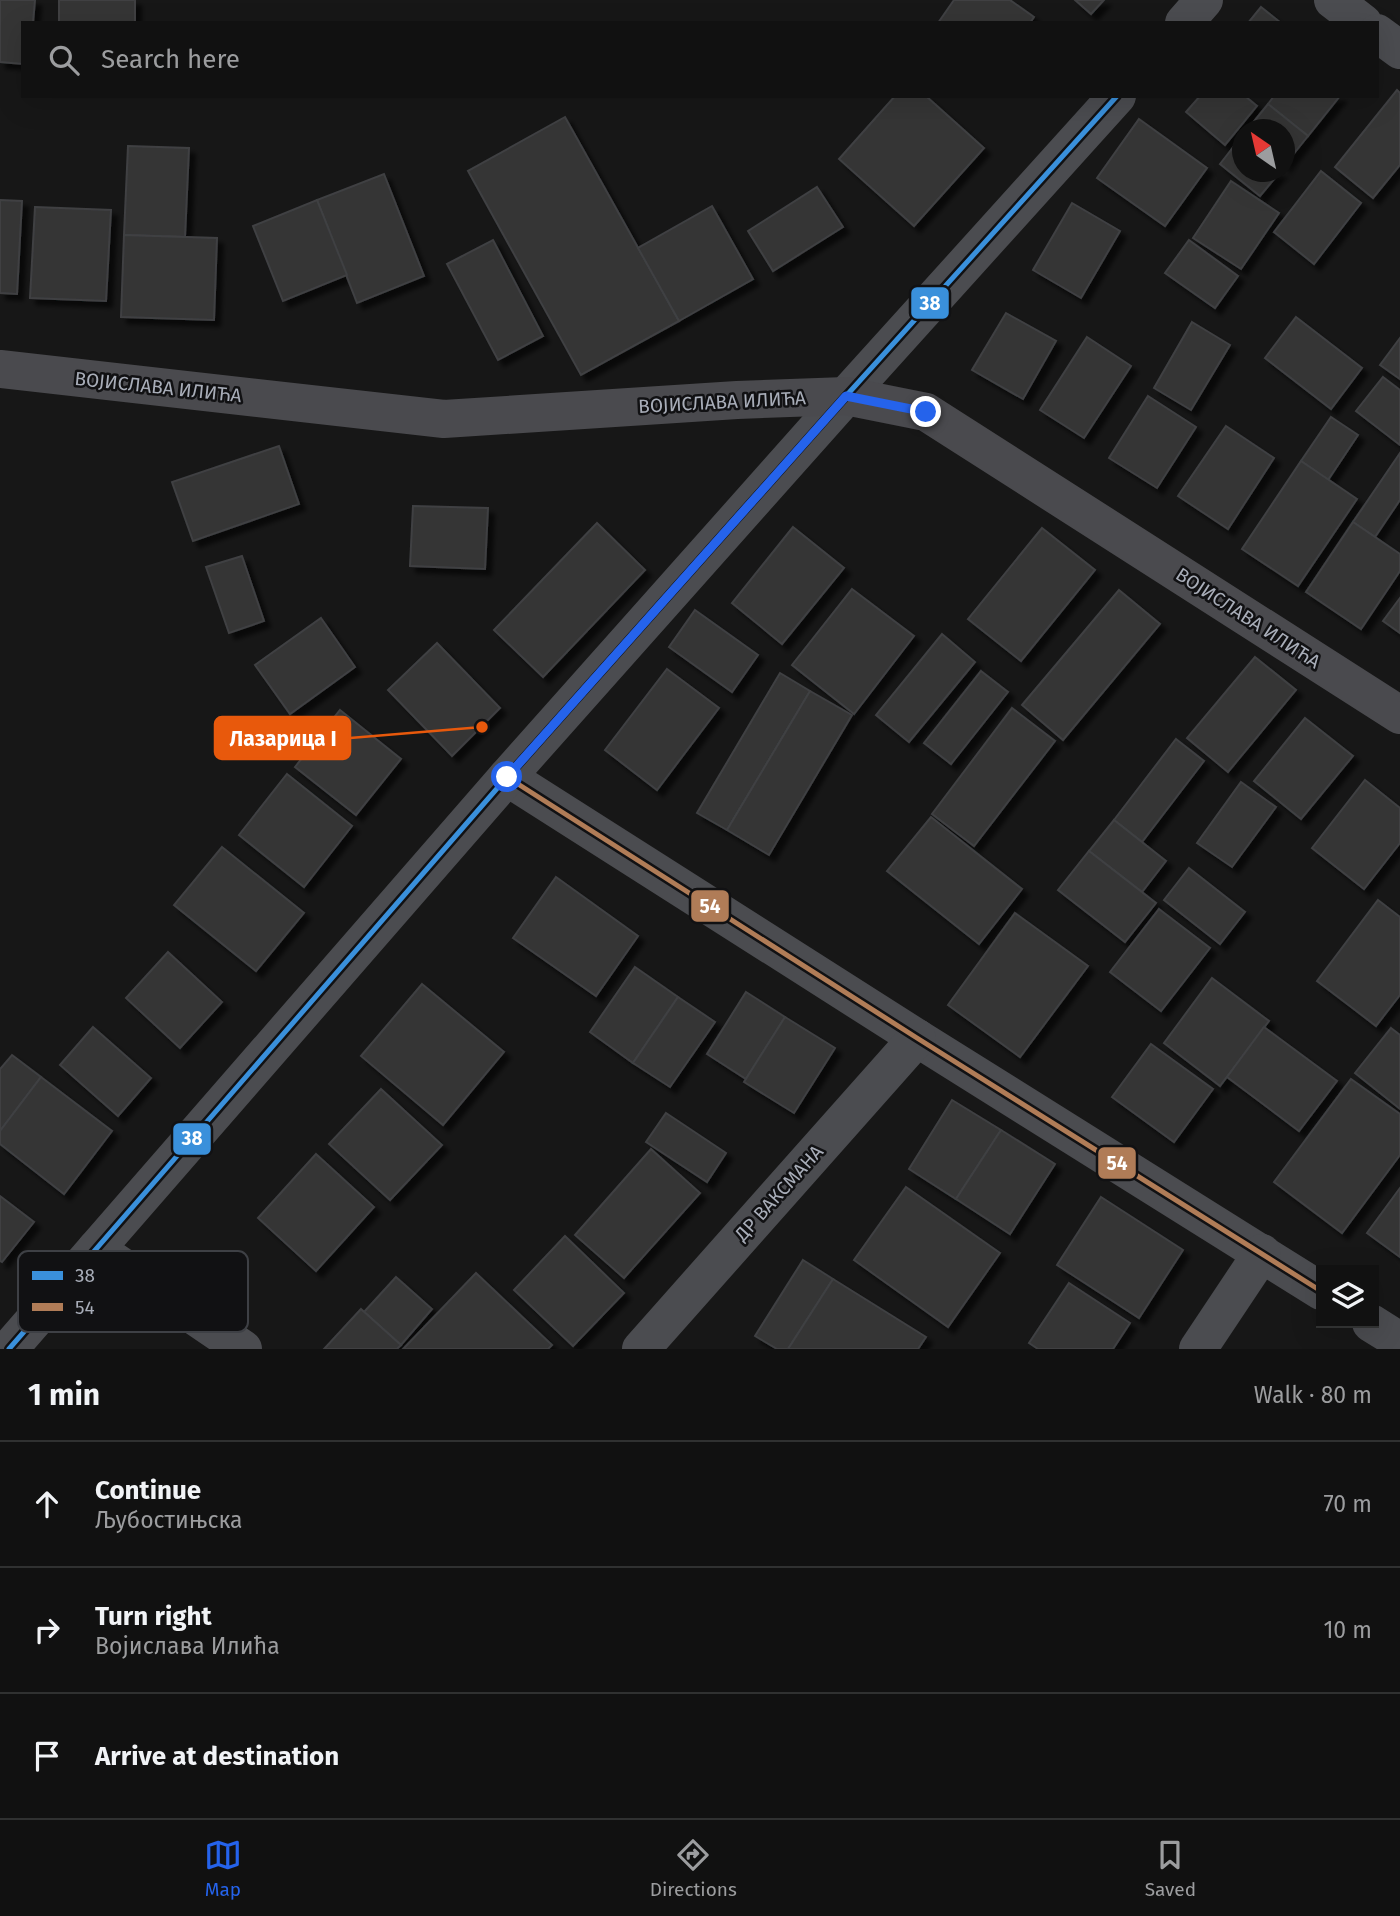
<!DOCTYPE html>
<html lang="en">
<head>
<meta charset="utf-8">
<style>
  body { margin:0; font-family:"Fira Sans",sans-serif; background:#1e1f1f; color:#f1f3f6 }
  .controls { position:absolute; right:21px; bottom:21px; display:grid; overflow:hidden; border-radius:0px; box-shadow:0 7px 28px #0002 }
  .controls button { width:63px; height:63px; display:grid; place-items:center; padding:0; border:0; border-bottom:2px solid #303131; background:#111; color:#f1f3f6; font:35px sans-serif }
  .compass { position:absolute; left:1232px; top:119px; width:63px; height:63px; border-radius:50%; background:#111; box-shadow:0 7px 28px #0002; rotate:326deg }
  .stop { position:absolute; width:21px; height:21px; margin:-16px; border:5px solid #2563eb; border-radius:50%; background:#fff }
  .stop.end { background:#2563eb; border-color:#fff; box-shadow:0 2px 7px #0008 }
  .list { margin:0; padding:0; list-style:none }
  h2 { display:flex; justify-content:space-between; align-items:center; height:91px; margin:0; padding:0 28px; font-size:30px }
  h2 small { font-size:23px; font-weight:400; color:#9c9d9f }
  .list li { display:grid; grid-template-columns:46px 1fr auto; gap:21px; align-items:center; box-sizing:border-box; height:126px; padding:0 28px; border-top:2px solid #303131 }
  .list b { display:block; font-size:26px; white-space:nowrap }
  .list p { margin:0; font-size:23px; white-space:nowrap; color:#9c9d9f }
  .list em { font-size:23px; font-style:normal; color:#9c9d9f }
  .icon { flex:none; width:38px; height:38px; fill:none; stroke:currentColor; stroke-width:2; stroke-linecap:round; stroke-linejoin:round }
  .map { position:relative; flex:none; width:1400px; height:1349px; overflow:hidden }
  .search { position:absolute; background:#111; box-shadow:0 7px 28px #0002; left:21px; right:21px; top:21px; height:77px; display:flex; align-items:center; gap:18px; box-sizing:border-box; padding:0 24px; border-radius:0px; color:#9c9d9f; font-size:26px }
  .sheet { height:469px; background:#111 }
  nav { display:flex; justify-content:space-around; align-items:center; box-sizing:border-box; height:98px; border-top:2px solid #303131; background:#111; font-size:19px; color:#9c9d9f }
  nav a { display:grid; justify-items:center; gap:4px }
  nav .on { color:#2563eb }
  .map>svg:first-child { display:block }
  .building { fill:#353536; stroke:#3f4043; stroke-width:2; filter:url(#shadow) }
  .lines { fill:none; stroke-linecap:round; stroke-linejoin:round }
  .street { stroke:#4b4c50; stroke-width:38 }
  .secondary { stroke:#4a4a4e; stroke-width:38 }
  .bus-1-casing { stroke:#111113; stroke-width:10 }
  .bus-2-casing { stroke:#111113; stroke-width:10 }
  .bus-1 { stroke:#3a90db; stroke-width:5 }
  .bus-2 { stroke:#b07c57; stroke-width:5 }
  .route { stroke:#2563eb; stroke-width:9 }
  .labels { text-anchor:middle; dominant-baseline:central; stroke-width:5; stroke-linejoin:round; paint-order:stroke }
  .street-label { font-size:19px; fill:#a8adb8; stroke:#111113 }
  .key { fill:#111113; stroke:#3e4045; stroke-width:2 }
  .key-label { font-size:19px; fill:#a8adb8 }
  .leader { fill:none; stroke:#e8590c; stroke-width:2.5 }
  .callout-dot { fill:#e8590c; stroke:#111113; stroke-width:2.5 }
  .callout { fill:#e8590c; stroke:#e8590c; stroke-width:2.5 }
  .callout-label { font-size:21px; text-anchor:middle; font-weight:bold; fill:#fff }
  .line-badge { stroke:#111113; stroke-width:2.5 }
  .badge-label { font-size:19px; text-anchor:middle; font-weight:bold; fill:#fff }
</style>
</head>
<body>
<div class="map">
<svg width="1400" height="1349" viewBox="0 0 1400 1349">
  <defs>
    <filter id="shadow"><feDropShadow dx="6" dy="6" stdDeviation="2" flood-color="#0009"/></filter>
  </defs>
  <rect width="100%" height="100%" fill="#171717"/>
  <g class="building">
    <path d="M 0,0 L 35,0 L 33,23 L 23,23 L 23,64 L 0,62 Z"/>
    <rect x="59" y="0" width="76" height="23"/>
    <path d="M 954,0 L 1010,0 L 1034,17 L 1030,23 L 938,23 Z"/>
    <path d="M 1075,0 L 1104,0 L 1091,14 Z"/>
    <path d="M 1261,7 L 1281,23 L 1248,23 Z"/>
    <path d="M 1397,90 L 1400,93 L 1400,165 L 1373,198 L 1335,167 Z"/>
    <path d="M 895,96 L 926,96 L 984,148 L 914,226 L 839,159 Z"/>
    <path d="M 1200,96 L 1245,96 L 1257,106 L 1225,145 L 1186,112 Z"/>
    <path d="M 1274,96 L 1340,96 L 1308,136 L 1268,104 Z"/>
    <path d="M 1268,104 L 1308,136 L 1284,166 L 1284,130 L 1247,130 Z"/>
    <path d="M 565,117 L 679,321 L 581,375 L 468,171 Z"/>
    <path d="M 1139,119 L 1207,168 L 1165,226 L 1097,178 Z"/>
    <path d="M 1242,136 L 1242,172 L 1280,172 L 1260,196 L 1220,164 Z"/>
    <path d="M 128,146 L 189,148 L 185,237 L 124,235 Z"/>
    <path d="M 1321,171 L 1361,203 L 1314,264 L 1274,232 Z"/>
    <path d="M 384,174 L 424,276 L 357,303 L 317,200 Z"/>
    <path d="M 1231,181 L 1279,213 L 1241,269 L 1193,238 Z"/>
    <path d="M 817,187 L 843,227 L 773,271 L 748,231 Z"/>
    <path d="M 0,200 L 22,201 L 17,294 L 0,293 Z"/>
    <path d="M 317,200 L 347,275 L 283,301 L 253,226 Z"/>
    <path d="M 1072,203 L 1120,231 L 1081,298 L 1033,270 Z"/>
    <path d="M 712,206 L 753,279 L 679,321 L 638,248 Z"/>
    <path d="M 35,207 L 111,210 L 106,301 L 30,298 Z"/>
    <path d="M 124,235 L 217,238 L 214,320 L 121,317 Z"/>
    <path d="M 493,240 L 543,336 L 498,360 L 447,264 Z"/>
    <path d="M 1189,240 L 1238,276 L 1215,308 L 1165,273 Z"/>
    <path d="M 1006,313 L 1056,341 L 1023,399 L 972,370 Z"/>
    <path d="M 1296,317 L 1362,368 L 1331,409 L 1265,358 Z"/>
    <path d="M 1192,322 L 1230,345 L 1191,410 L 1154,388 Z"/>
    <path d="M 1087,337 L 1131,366 L 1084,438 L 1040,410 Z"/>
    <path d="M 1400,338 L 1400,379 L 1380,365 Z"/>
    <path d="M 1383,377 L 1400,390 L 1400,445 L 1356,411 Z"/>
    <path d="M 1148,396 L 1196,427 L 1157,488 L 1109,458 Z"/>
    <path d="M 1331,417 L 1358,435 L 1328,480 L 1301,461 Z"/>
    <path d="M 1226,426 L 1274,458 L 1228,529 L 1178,496 Z"/>
    <path d="M 279,446 L 299,504 L 193,541 L 172,482 Z"/>
    <path d="M 1400,453 L 1400,500 L 1375,537 L 1353,522 Z"/>
    <path d="M 1301,461 L 1357,499 L 1298,586 L 1242,549 Z"/>
    <path d="M 413,506 L 488,508 L 485,569 L 410,566 Z"/>
    <path d="M 1353,522 L 1400,554 L 1400,571 L 1361,629 L 1306,592 Z"/>
    <path d="M 597,523 L 645,570 L 543,677 L 494,630 Z"/>
    <path d="M 793,527 L 844,568 L 782,644 L 732,603 Z"/>
    <path d="M 1042,528 L 1095,570 L 1021,661 L 968,619 Z"/>
    <path d="M 242,556 L 264,621 L 229,633 L 206,567 Z"/>
    <path d="M 852,589 L 914,636 L 854,714 L 792,665 Z"/>
    <path d="M 1119,590 L 1160,624 L 1063,740 L 1022,705 Z"/>
    <path d="M 1400,598 L 1400,633 L 1383,621 Z"/>
    <path d="M 695,610 L 758,655 L 732,692 L 669,647 Z"/>
    <path d="M 321,618 L 355,667 L 290,714 L 255,665 Z"/>
    <path d="M 942,634 L 975,662 L 909,742 L 876,715 Z"/>
    <path d="M 437,643 L 500,708 L 452,756 L 388,690 Z"/>
    <path d="M 1255,657 L 1296,690 L 1228,772 L 1187,738 Z"/>
    <path d="M 667,669 L 719,708 L 657,790 L 605,750 Z"/>
    <path d="M 981,671 L 1008,692 L 951,764 L 924,743 Z"/>
    <path d="M 780,673 L 810,691 L 727,830 L 697,813 Z"/>
    <path d="M 810,691 L 852,715 L 769,855 L 727,830 Z"/>
    <path d="M 1012,708 L 1055,741 L 974,846 L 932,814 Z"/>
    <path d="M 340,710 L 401,759 L 356,815 L 295,767 Z"/>
    <path d="M 1305,718 L 1353,756 L 1301,819 L 1254,781 Z"/>
    <path d="M 1176,739 L 1204,761 L 1142,842 L 1114,820 Z"/>
    <path d="M 287,774 L 352,826 L 304,887 L 239,835 Z"/>
    <path d="M 1365,780 L 1400,808 L 1400,843 L 1364,889 L 1312,848 Z"/>
    <path d="M 1241,782 L 1276,807 L 1232,867 L 1197,843 Z"/>
    <path d="M 931,817 L 1022,889 L 979,944 L 887,871 Z"/>
    <path d="M 1114,820 L 1166,861 L 1142,892 L 1089,851 Z"/>
    <path d="M 222,847 L 304,913 L 256,971 L 174,905 Z"/>
    <path d="M 1089,851 L 1156,903 L 1125,942 L 1058,890 Z"/>
    <path d="M 1189,868 L 1245,912 L 1220,944 L 1164,900 Z"/>
    <path d="M 556,877 L 638,936 L 596,996 L 513,938 Z"/>
    <path d="M 1378,900 L 1400,917 L 1400,995 L 1376,1026 L 1317,981 Z"/>
    <path d="M 1159,909 L 1210,948 L 1161,1011 L 1110,972 Z"/>
    <path d="M 1015,913 L 1088,966 L 1020,1057 L 948,1005 Z"/>
    <path d="M 168,952 L 222,1002 L 180,1048 L 126,998 Z"/>
    <path d="M 635,967 L 678,997 L 633,1063 L 590,1032 Z"/>
    <path d="M 1212,978 L 1269,1021 L 1220,1086 L 1164,1043 Z"/>
    <path d="M 422,984 L 504,1052 L 443,1125 L 361,1056 Z"/>
    <path d="M 746,992 L 785,1017 L 746,1079 L 707,1054 Z"/>
    <path d="M 678,997 L 715,1022 L 670,1087 L 633,1063 Z"/>
    <path d="M 785,1017 L 835,1048 L 794,1113 L 744,1082 Z"/>
    <path d="M 93,1027 L 151,1078 L 118,1116 L 60,1065 Z"/>
    <path d="M 1264,1027 L 1337,1081 L 1299,1131 L 1227,1077 Z"/>
    <path d="M 1391,1028 L 1400,1035 L 1400,1109 L 1355,1073 Z"/>
    <path d="M 1151,1044 L 1213,1089 L 1174,1142 L 1112,1097 Z"/>
    <path d="M 12,1055 L 41,1077 L 0,1131 L 0,1069 Z"/>
    <path d="M 41,1077 L 112,1131 L 64,1194 L 0,1144 L 0,1131 Z"/>
    <path d="M 1351,1079 L 1400,1114 L 1400,1155 L 1342,1233 L 1274,1182 Z"/>
    <path d="M 381,1089 L 442,1145 L 390,1200 L 329,1144 Z"/>
    <path d="M 952,1100 L 1001,1130 L 956,1199 L 909,1169 Z"/>
    <path d="M 666,1113 L 726,1153 L 707,1182 L 646,1142 Z"/>
    <path d="M 1001,1130 L 1055,1164 L 1010,1234 L 956,1199 Z"/>
    <path d="M 651,1149 L 700,1193 L 624,1278 L 575,1235 Z"/>
    <path d="M 316,1154 L 374,1207 L 316,1271 L 258,1218 Z"/>
    <path d="M 906,1187 L 1000,1253 L 948,1327 L 854,1260 Z"/>
    <path d="M 1400,1188 L 1400,1257 L 1367,1233 Z"/>
    <path d="M 0,1196 L 34,1222 L 2,1262 L 0,1261 Z"/>
    <path d="M 1101,1197 L 1183,1250 L 1139,1318 L 1057,1265 Z"/>
    <path d="M 565,1236 L 624,1293 L 573,1346 L 514,1290 Z"/>
    <path d="M 803,1260 L 833,1279 L 788,1349 L 777,1349 L 755,1336 Z"/>
    <path d="M 476,1273 L 552,1345 L 548,1349 L 403,1349 Z"/>
    <path d="M 396,1277 L 432,1309 L 401,1345 L 364,1312 Z"/>
    <path d="M 833,1279 L 926,1337 L 918,1349 L 788,1349 Z"/>
    <path d="M 1069,1283 L 1130,1323 L 1113,1349 L 1038,1349 L 1029,1343 Z"/>
    <path d="M 361,1309 L 401,1345 L 397,1349 L 324,1349 Z"/>
  </g>
  <g class="lines">
    <g class="street">
      <path d="M 1333,0 L 1363,23"/>
      <path d="M 1184,23 L 1204,0"/>
      <path d="M 1377,33 L 1400,50"/>
      <path d="M 507,777 L 917,1038 L 1321,1291"/>
      <path d="M 96,1249 L 243,1349"/>
      <path d="M 1371,1323 L 1400,1341"/>
      <path d="M 9,1349 L 507,777 L 846,396 L 1117,96"/>
      <path d="M 641,1349 L 917,1038"/>
      <path d="M 1198,1349 L 1262,1253"/>
    </g>
    <path class="secondary" d="M 0,369 L 444,419 L 737,400 L 846,396 L 926,412 L 1400,715"/>
    <g class="bus-1-casing">
      <path id="bus-1" d="M 9,1349 L 507,777 L 846,396 L 1117,96"/>
    </g>
    <g class="bus-2-casing">
      <path id="bus-2" d="M 507,777 L 917,1038 L 1321,1291"/>
    </g>
    <use href="#bus-1" class="bus-1"/>
    <use href="#bus-2" class="bus-2"/>
  </g>
  <g class="lines">
    <path class="route" d="M 507,777 L 846,396 L 926,412"/>
  </g>
  <g class="labels">
    <g class="street-label">
      <text transform="translate(158 387) rotate(6)">ВОЈИСЛАВА ИЛИЋА</text>
      <text transform="translate(722 402) rotate(-3)">ВОЈИСЛАВА ИЛИЋА</text>
      <text transform="translate(1248 618) rotate(33)">ВОЈИСЛАВА ИЛИЋА</text>
      <text transform="translate(779 1193) rotate(-48)">ДР ВАКСМАНА</text>
    </g>
  </g>
  <rect x="18" y="1251" width="230" height="81" rx="10" class="key"/>
  <rect x="32" y="1271" width="31" height="9" fill="#3a90db"/>
  <rect x="32" y="1303" width="31" height="8" fill="#b07c57"/>
  <g class="key-label">
    <text x="75" y="1282">38</text>
    <text x="75" y="1314">54</text>
  </g>
  <path class="leader" d="M482 727L350 738"/>
  <circle class="callout-dot" cx="482" cy="727" r="7"/>
  <rect class="callout" x="215" y="717" width="135" height="42" rx="7"/>
  <g class="callout-label">
    <text x="283" y="746">Лазарица I</text>
  </g>
  <g class="line-badge">
    <rect x="910" y="286" width="40" height="34" rx="7" fill="#3a90db"/>
    <rect x="690" y="889" width="40" height="34" rx="7" fill="#b07c57"/>
    <rect x="172" y="1122" width="40" height="34" rx="7" fill="#3a90db"/>
    <rect x="1097" y="1146" width="40" height="34" rx="7" fill="#b07c57"/>
  </g>
  <g class="badge-label">
    <text x="930" y="310">38</text>
    <text x="710" y="913">54</text>
    <text x="192" y="1145">38</text>
    <text x="1117" y="1170">54</text>
  </g>
</svg>
<div class="controls">
<button><svg class="icon" aria-label="layers" viewBox="0 0 24 24"><path d="M12 4l9 5-9 5-9-5zM3 14l9 5 9-5"/></svg></button>
</div>
<svg class="compass" viewBox="-18 -18 36 36"><path d="M0-13l5 13h-10z" fill="#e53935"/><path d="M0 13l5-13h-10z" fill="#9c9d9f"/></svg>
<div class="stop" style="left:507px;top:777px"></div>
<div class="stop end" style="left:926px;top:412px"></div>
<div class="search"><svg class="icon" aria-label="search" viewBox="0 0 24 24"><circle cx="10" cy="10" r="6"/><path d="M15 15l6 6"/></svg>Search here</div>
</div>
<section class="sheet">
<h2>1 min<small>Walk · 80 m</small></h2>
<ul class="list">
<li><svg class="icon" aria-label="ahead" viewBox="0 0 24 24"><path d="M12 20V5M6 11l6-6 6 6"/></svg><div><b>Continue</b><p>Љубостињска</p></div><em>70 m</em></li>
<li><svg class="icon" aria-label="right" viewBox="0 0 24 24"><path d="M7 20v-9h11M14 6l5 5-5 5"/></svg><div><b>Turn right</b><p>Војислава Илића</p></div><em>10 m</em></li>
<li><svg class="icon" aria-label="arrive" viewBox="0 0 24 24"><path d="M6 21V4h12l-3 4 3 4H6"/></svg><div><b>Arrive at destination</b></div></li>
</ul>
</section>
<nav>
<a class="on"><svg class="icon" aria-label="map" viewBox="0 0 24 24"><path d="M3 6l6-2 6 2 6-2v14l-6 2-6-2-6 2zM9 4v14M15 6v14"/></svg>Map</a>
<a><svg class="icon" aria-label="directions" viewBox="0 0 24 24"><path d="M12 3l9 9-9 9-9-9zM9 14v-3h6M13 9l2 2-2 2"/></svg>Directions</a>
<a><svg class="icon" aria-label="saved" viewBox="0 0 24 24"><path d="M7 4h10v16l-5-4-5 4z"/></svg>Saved</a>
</nav>
</body>
</html>
